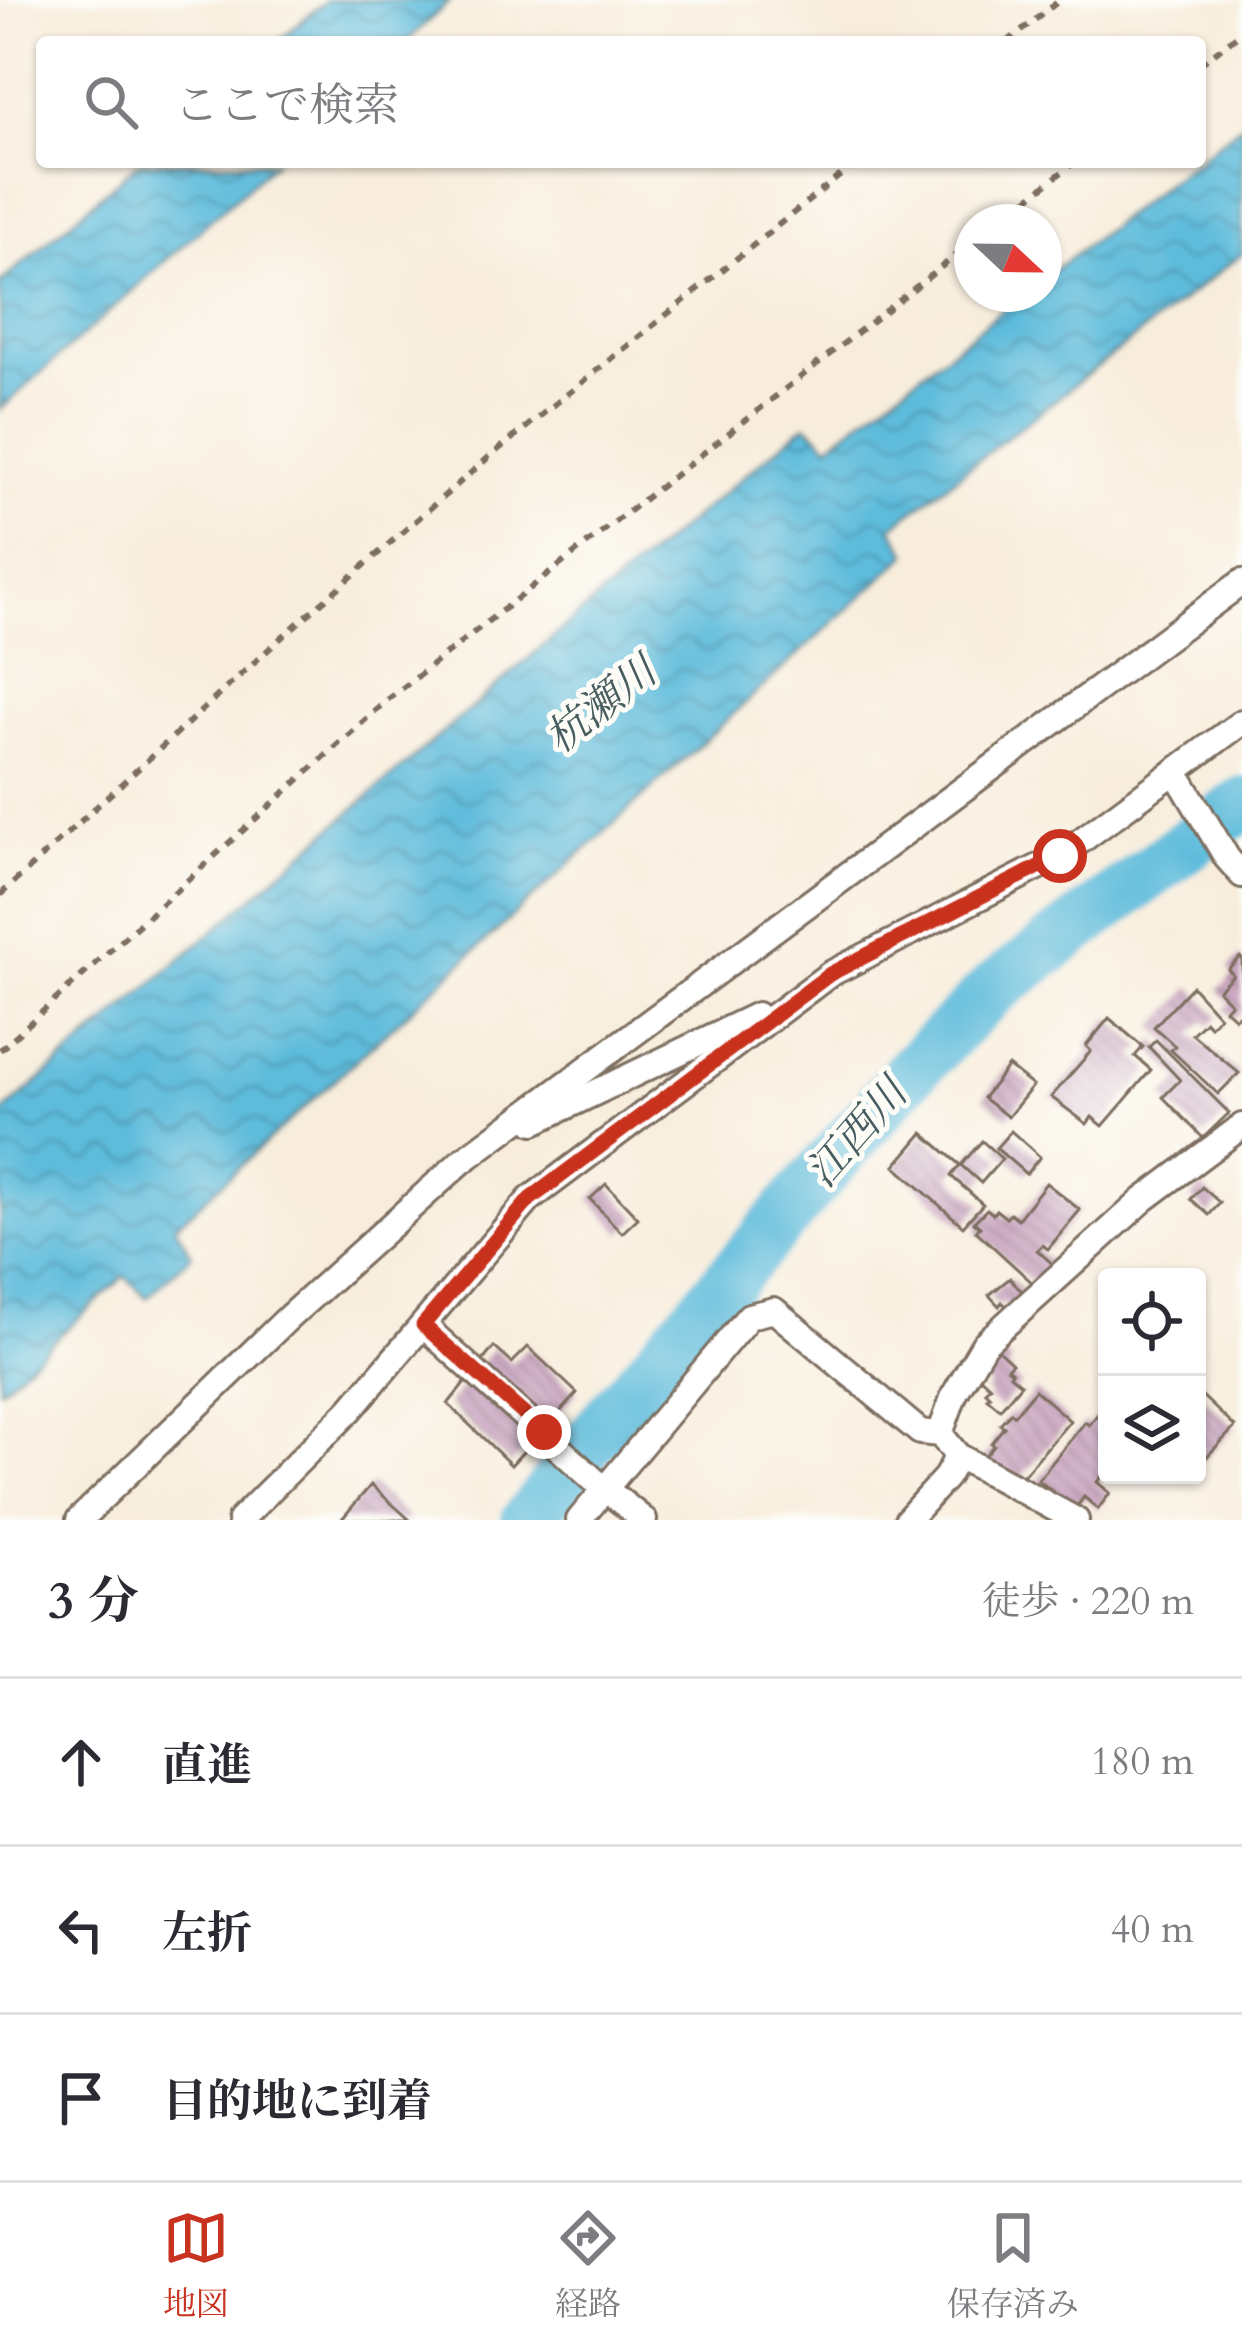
<!DOCTYPE html>
<html lang="ja">
<head>
<meta charset="utf-8">
<style>
  body { margin:0; font-family:Cardo,"Noto Serif JP",serif; background:#f2f2f3; color:#2b2b33 }
  .controls { position:absolute; right:36px; bottom:36px; display:grid; overflow:hidden; border-radius:12px; box-shadow:0 3px 9px #0004 }
  .controls button { width:108px; height:108px; display:grid; place-items:center; padding:0; border:0; border-bottom:3px solid #e1e1e2; background:#fff; color:#2b2b33; font:60px sans-serif }
  .compass { position:absolute; left:954px; top:204px; width:108px; height:108px; border-radius:50%; background:#fff; box-shadow:0 3px 9px #0004; rotate:112deg }
  .stop { position:absolute; width:36px; height:36px; margin:-27px; border:9px solid #c8321e; border-radius:50%; background:#fff }
  .stop.end { background:#c8321e; border-color:#fff; box-shadow:0 3px 12px #0008 }
  .list { margin:0; padding:0; list-style:none }
  h2 { display:flex; justify-content:space-between; align-items:center; height:156px; margin:0; padding:0 48px; font-size:51px }
  h2 small { font-size:39px; font-weight:400; color:#7c7c81 }
  .list li { display:grid; grid-template-columns:78px 1fr auto; gap:36px; align-items:center; box-sizing:border-box; height:168px; padding:0 48px; border-top:3px solid #e1e1e2 }
  .list b { display:block; font-size:45px; white-space:nowrap }
  .list em { font-size:39px; font-style:normal; color:#7c7c81 }
  .icon { flex:none; width:66px; height:66px; fill:none; stroke:currentColor; stroke-width:2; stroke-linecap:round; stroke-linejoin:round }
  .map { position:relative; flex:none; width:1242px; height:1520px; overflow:hidden }
  .search { position:absolute; background:#fff; box-shadow:0 3px 9px #0004; left:36px; right:36px; top:36px; height:132px; display:flex; align-items:center; gap:30px; box-sizing:border-box; padding:0 42px; border-radius:12px; color:#7c7c81; font-size:45px }
  .sheet { height:660px; background:#fff }
  nav { display:flex; justify-content:space-around; align-items:center; box-sizing:border-box; height:168px; border-top:3px solid #e1e1e2; background:#fff; font-size:33px; color:#7c7c81 }
  nav a { display:grid; justify-items:center; gap:6px }
  nav .on { color:#c8321e }
  .map>svg:first-child { display:block }
  .water { fill:url(#water-waves); stroke:#4c727c; stroke-width:3 }
  .lines { fill:none; stroke-linecap:round; stroke-linejoin:round }
  .river { stroke:#5dbbdb; stroke-width:54 }
  .building { fill:url(#building-back-hatch) }
  .minor-casing { stroke:#7d6e60; stroke-width:30 }
  .path { stroke:#7d6e60; stroke-width:6; stroke-dasharray:9 9; stroke-linecap:butt }
  .minor { stroke:#fff; stroke-width:24 }
  .route { stroke:#c8321e; stroke-width:15 }
  .labels { text-anchor:middle; dominant-baseline:central; stroke-width:10; stroke-linejoin:round; paint-order:stroke }
  .water-label { font-size:42px; font-style:italic; fill:#475d60; stroke:#fdfcf7 }
</style>
</head>
<body>
<div class="map">
<svg width="1242" height="1520" viewBox="0 0 1242 1520">
  <defs>
    <pattern id="water-waves" width="16" height="10" patternUnits="userSpaceOnUse" patternTransform="scale(3)"><rect width="16" height="10" fill="#5dbbdb"/><path d="M0 5q4-4 8 0t8 0" fill="none" stroke="#4e98b1"/></pattern>
    <pattern id="building-back-hatch" width="6" height="6" patternUnits="userSpaceOnUse" patternTransform="scale(3)"><rect width="6" height="6" fill="#c197b7"/><path d="M-1 5l2 2M0 0l6 6M5-1l2 2" fill="none" stroke="#9e7b94"/></pattern>
  </defs>
  <rect width="100%" height="100%" fill="#fdfcf7"/>
  <filter id="ink" filterUnits="userSpaceOnUse"><feTurbulence type="fractalNoise" baseFrequency=".00833" numOctaves="2"/><feDisplacementMap in="SourceGraphic" scale="24" xChannelSelector="R" yChannelSelector="G"/><feConvolveMatrix kernelMatrix="1 2 1 2 8 2 1 2 1" color-interpolation-filters="sRGB"/></filter>
  <filter id="wash" filterUnits="userSpaceOnUse"><feTurbulence type="fractalNoise" baseFrequency=".004" numOctaves="4" result="noise"/><feDisplacementMap in="SourceGraphic" scale="48" xChannelSelector="R" yChannelSelector="G"/><feGaussianBlur stdDeviation="2.7" result="paint"/><feColorMatrix in="noise" values="0 0 0 0 0 0 0 0 0 0 0 0 0 0 0 0 0 1.4 0 .05"/><feComposite in="paint" operator="in"/></filter>
  <g filter="url(#wash)">
    <rect width="100%" height="100%" fill="#f8eddc"/>
    <g class="water">
      <path d="M 326,0 L 451,0 L 406,42 L 277,42 Z"/>
      <path d="M 1242,124 L 1242,254 L 892,527 L 908,554 L 175,1226 L 192,1254 L 147,1298 L 125,1276 L 0,1389 L 0,1115 L 624,576 L 806,424 L 829,445 L 1023,294 L 1044,294 L 1044,278 L 1193,162 L 1200,162 L 1200,157 Z"/>
      <path d="M 139,162 L 275,162 L 0,410 L 0,283 Z"/>
    </g>
    <g class="lines">
      <path class="river" d="M 528,1520 L 606,1421 L 912,1070 L 994,989 L 1242,804"/>
    </g>
    <g id="blocks">
      <g class="building">
        <path d="M 1240,957 L 1242,959 L 1242,1012 L 1235,1018 L 1225,1009 L 1231,1003 L 1218,990 L 1233,975 L 1228,969 Z"/>
        <path d="M 1192,986 L 1219,1016 L 1210,1026 L 1205,1021 L 1192,1034 L 1239,1073 L 1218,1094 L 1171,1050 L 1175,1046 L 1154,1027 Z"/>
        <path d="M 1109,1018 L 1143,1047 L 1135,1056 L 1151,1070 L 1103,1126 L 1092,1117 L 1087,1124 L 1051,1097 L 1091,1051 L 1086,1046 Z"/>
        <path d="M 1156,1040 L 1229,1113 L 1203,1138 L 1163,1097 L 1180,1080 L 1149,1047 Z"/>
        <path d="M 1008,1066 L 1033,1086 L 1008,1117 L 983,1098 Z"/>
        <path d="M 1011,1131 L 1040,1157 L 1026,1174 L 996,1148 Z"/>
        <path d="M 923,1133 L 960,1165 L 951,1176 L 983,1204 L 963,1226 L 895,1166 Z"/>
        <path d="M 982,1141 L 1002,1159 L 981,1183 L 961,1165 Z"/>
        <path d="M 1046,1183 L 1080,1210 L 1048,1249 L 1042,1245 L 1037,1250 L 1056,1267 L 1037,1287 L 976,1231 L 980,1227 L 974,1222 L 987,1209 L 993,1214 L 996,1210 L 1006,1218 L 1010,1213 L 1018,1219 Z"/>
        <path d="M 606,1184 L 638,1218 L 622,1233 L 590,1199 Z"/>
        <path d="M 1202,1187 L 1220,1203 L 1209,1215 L 1191,1199 Z"/>
        <path d="M 1010,1278 L 1025,1295 L 1009,1309 L 1002,1302 L 999,1306 L 989,1295 Z"/>
        <path d="M 494,1347 L 512,1363 L 528,1347 L 577,1393 L 511,1465 L 448,1404 Z"/>
        <path d="M 997,1349 L 1012,1363 L 1007,1368 L 1012,1372 L 1010,1375 L 1021,1384 L 1000,1409 L 987,1398 L 990,1396 L 985,1391 L 990,1386 L 975,1372 Z"/>
        <path d="M 1035,1390 L 1070,1421 L 1020,1479 L 983,1458 L 994,1445 L 991,1443 L 1004,1427 L 1000,1424 L 1011,1412 L 1014,1415 Z"/>
        <path d="M 1197,1391 L 1235,1427 L 1197,1467 Z"/>
        <path d="M 1107,1403 L 1107,1475 L 1116,1475 L 1110,1482 L 1102,1476 L 1097,1482 L 1110,1493 L 1098,1509 L 1084,1497 L 1075,1509 L 1038,1480 L 1085,1422 L 1089,1425 Z"/>
        <path d="M 371,1485 L 410,1520 L 341,1520 Z"/>
      </g>
    </g>
  </g>
  <g filter="url(#ink)">
    <use href="#blocks" fill-opacity="0" stroke="#7d6e60" stroke-width="3"/>
    <g class="lines">
      <g class="minor-casing">
        <g id="minor">
          <path d="M 1175,771 L 1227,858 L 1242,875"/>
          <path d="M 534,1122 L 757,1015"/>
          <path d="M 423,1325 L 594,1480 L 644,1520"/>
          <path d="M 940,1434 L 954,1395 L 984,1344 L 1143,1200 L 1242,1126"/>
          <path d="M 79,1520 L 289,1317 L 461,1162 L 1242,582"/>
          <path d="M 240,1520 L 351,1409 L 530,1199 L 830,974 L 1060,856 L 1242,722"/>
          <path d="M 579,1520 L 749,1316 L 774,1310 L 920,1432 L 940,1434 L 958,1456 L 1076,1520"/>
          <path d="M 907,1520 L 946,1477 L 958,1456"/>
        </g>
      </g>
      <g class="path">
        <path d="M 1007,42 L 1060,0"/>
        <path d="M 1200,64 L 1242,32"/>
        <path d="M 998,222 L 1075,162"/>
        <path d="M 0,895 L 282,637 L 489,457 L 857,162"/>
        <path d="M 0,1050 L 386,701 L 972,243"/>
      </g>
      <use href="#minor" class="minor"/>
    </g>
  </g>
  <g class="lines" filter="url(#ink)">
    <path class="route" d="M 544,1432 L 423,1325 L 530,1199 L 830,974 L 1060,856"/>
  </g>
  <g class="labels">
    <g class="water-label">
      <text transform="translate(601 705) rotate(-38)">杭瀬川</text>
      <text transform="translate(857 1133) rotate(-49)">江西川</text>
    </g>
  </g>
</svg>
<div class="controls">
<button><svg class="icon" aria-label="locate" viewBox="0 0 24 24"><circle cx="12" cy="12" r="6"/><path d="M12 2v4M12 18v4M2 12h4M18 12h4"/></svg></button>
<button><svg class="icon" aria-label="layers" viewBox="0 0 24 24"><path d="M12 4l9 5-9 5-9-5zM3 14l9 5 9-5"/></svg></button>
</div>
<svg class="compass" viewBox="-18 -18 36 36"><path d="M0-13l5 13h-10z" fill="#e53935"/><path d="M0 13l5-13h-10z" fill="#7c7c81"/></svg>
<div class="stop" style="left:1060px;top:856px"></div>
<div class="stop end" style="left:544px;top:1432px"></div>
<div class="search"><svg class="icon" aria-label="search" viewBox="0 0 24 24"><circle cx="10" cy="10" r="6"/><path d="M15 15l6 6"/></svg>ここで検索</div>
</div>
<section class="sheet">
<h2>3 分<small>徒歩 · 220 m</small></h2>
<ul class="list">
<li><svg class="icon" aria-label="ahead" viewBox="0 0 24 24"><path d="M12 20V5M6 11l6-6 6 6"/></svg><div><b>直進</b></div><em>180 m</em></li>
<li><svg class="icon" aria-label="left" viewBox="0 0 24 24"><path d="M17 20v-9H6M10 6l-5 5 5 5"/></svg><div><b>左折</b></div><em>40 m</em></li>
<li><svg class="icon" aria-label="arrive" viewBox="0 0 24 24"><path d="M6 21V4h12l-3 4 3 4H6"/></svg><div><b>目的地に到着</b></div></li>
</ul>
</section>
<nav>
<a class="on"><svg class="icon" aria-label="map" viewBox="0 0 24 24"><path d="M3 6l6-2 6 2 6-2v14l-6 2-6-2-6 2zM9 4v14M15 6v14"/></svg>地図</a>
<a><svg class="icon" aria-label="directions" viewBox="0 0 24 24"><path d="M12 3l9 9-9 9-9-9zM9 14v-3h6M13 9l2 2-2 2"/></svg>経路</a>
<a><svg class="icon" aria-label="saved" viewBox="0 0 24 24"><path d="M7 4h10v16l-5-4-5 4z"/></svg>保存済み</a>
</nav>
</body>
</html>
